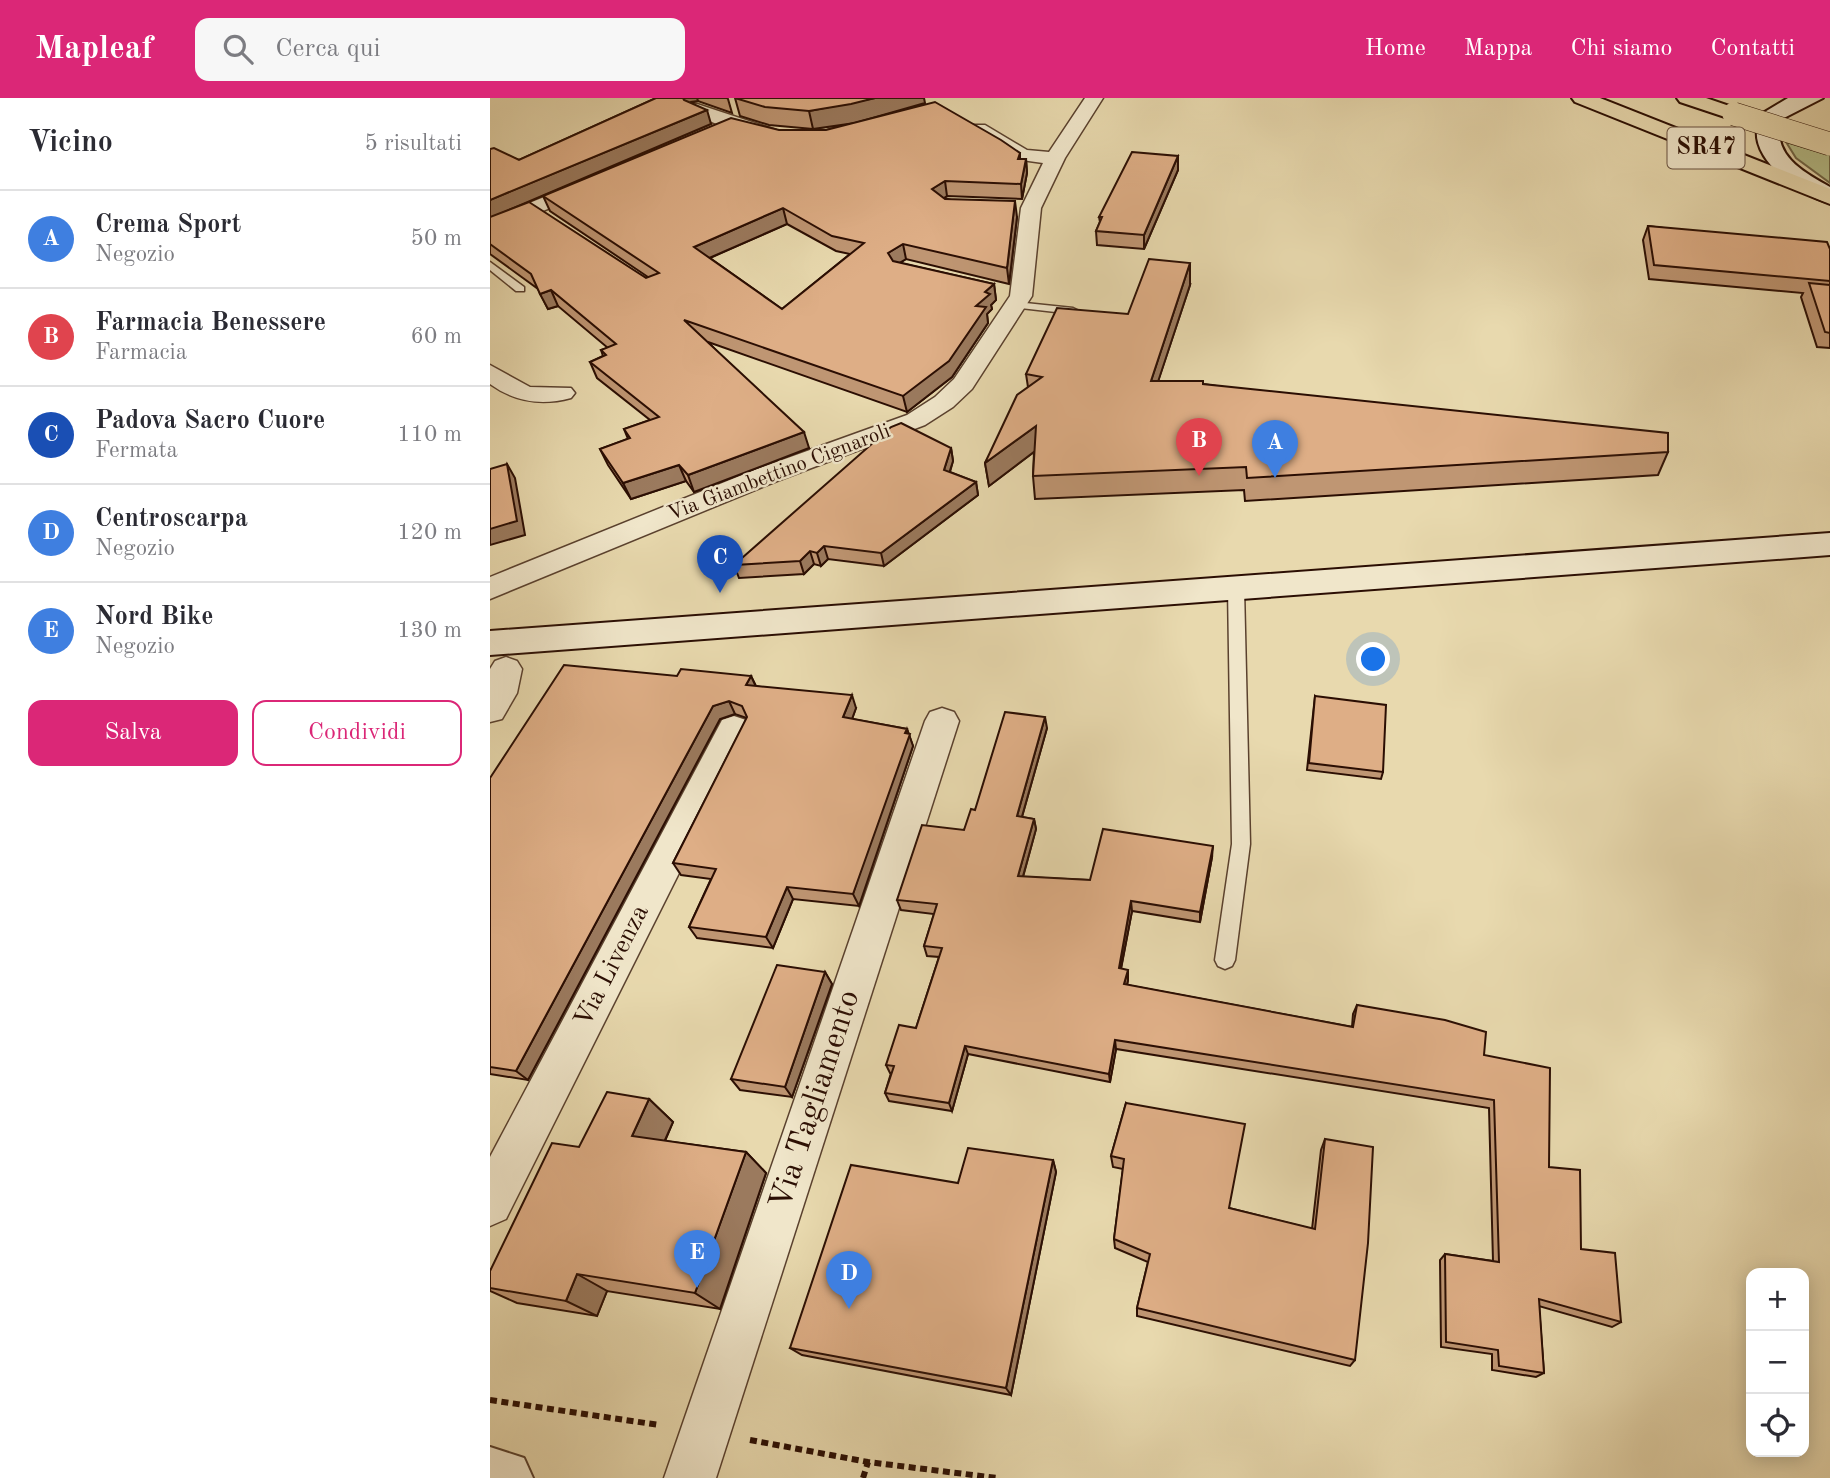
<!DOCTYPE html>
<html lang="it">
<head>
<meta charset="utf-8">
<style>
  body { margin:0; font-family:"Old Standard TT",serif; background:#f7f7f7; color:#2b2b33 }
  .controls { position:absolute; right:21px; bottom:21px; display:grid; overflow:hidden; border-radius:14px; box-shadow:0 4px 18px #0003 }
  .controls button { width:63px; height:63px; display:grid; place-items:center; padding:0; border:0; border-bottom:2px solid #e1e1e2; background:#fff; color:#2b2b33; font:35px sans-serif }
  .you { position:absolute; left:884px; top:562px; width:24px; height:24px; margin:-18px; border:5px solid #fff; border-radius:50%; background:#1a73e8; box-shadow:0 0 0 10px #1a73e833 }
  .badge { display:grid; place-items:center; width:46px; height:46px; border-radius:50%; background:#db2777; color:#fff; font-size:23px; font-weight:700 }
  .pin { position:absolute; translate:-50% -58px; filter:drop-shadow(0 2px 4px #0008) }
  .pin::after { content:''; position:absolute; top:37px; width:24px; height:21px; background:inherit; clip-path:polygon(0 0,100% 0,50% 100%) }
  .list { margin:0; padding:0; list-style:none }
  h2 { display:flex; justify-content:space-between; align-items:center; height:91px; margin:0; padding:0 28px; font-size:30px }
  h2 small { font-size:23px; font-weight:400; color:#7c7c81 }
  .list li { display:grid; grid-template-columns:46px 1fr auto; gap:21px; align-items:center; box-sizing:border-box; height:98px; padding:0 28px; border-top:2px solid #e1e1e2 }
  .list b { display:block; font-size:26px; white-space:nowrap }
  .list p { margin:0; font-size:23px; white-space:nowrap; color:#7c7c81 }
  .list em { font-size:23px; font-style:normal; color:#7c7c81 }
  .actions { display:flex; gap:14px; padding:21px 28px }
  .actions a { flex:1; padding:16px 0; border:2px solid #db2777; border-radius:14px; text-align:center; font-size:24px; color:#db2777 }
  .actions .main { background:#db2777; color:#fff }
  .icon { flex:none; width:38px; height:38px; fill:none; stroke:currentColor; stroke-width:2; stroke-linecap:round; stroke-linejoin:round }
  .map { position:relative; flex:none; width:1340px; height:1380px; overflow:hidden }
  header { display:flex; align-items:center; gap:42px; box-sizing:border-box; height:98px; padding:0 35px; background:#db2777; color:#fff }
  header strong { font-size:33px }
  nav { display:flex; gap:38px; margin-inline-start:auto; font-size:24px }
  .search { width:490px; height:63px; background:#f7f7f7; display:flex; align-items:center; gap:18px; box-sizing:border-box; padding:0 24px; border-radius:14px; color:#7c7c81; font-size:26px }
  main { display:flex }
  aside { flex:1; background:#fff }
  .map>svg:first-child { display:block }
  .green { fill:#b6bf8a; stroke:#706646; stroke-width:2 }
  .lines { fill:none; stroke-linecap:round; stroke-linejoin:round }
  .service-casing { stroke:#5a412e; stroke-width:3 }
  .minor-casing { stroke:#5a412e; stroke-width:3 }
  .tertiary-casing { stroke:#5a412e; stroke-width:4 }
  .secondary-casing { stroke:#2b0e03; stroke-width:4 }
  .trunk-casing { stroke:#2b0e03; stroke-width:4 }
  .path { stroke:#2b0e03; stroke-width:6; stroke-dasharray:7 4.5; stroke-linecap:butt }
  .service { fill:#f0e6ca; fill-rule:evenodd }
  .minor { fill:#f0e6ca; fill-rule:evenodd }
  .tertiary { fill:#f0e6ca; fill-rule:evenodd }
  .secondary { fill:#f0e6ca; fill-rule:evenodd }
  .trunk { fill:#e8d9ae; fill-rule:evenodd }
  .trunk-bridge-casing { stroke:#2b0e03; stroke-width:24; stroke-linecap:butt }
  .trunk-bridge { stroke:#e8d9ae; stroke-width:23 }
  .wall { fill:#bf9673; stroke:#2b0e03; stroke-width:2; fill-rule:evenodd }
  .shaded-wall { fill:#9b7a5e; stroke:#2b0e03; stroke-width:2 }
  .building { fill:#deae86; stroke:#2b0e03; stroke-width:2; fill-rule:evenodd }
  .labels { text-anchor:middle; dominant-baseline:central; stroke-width:5; stroke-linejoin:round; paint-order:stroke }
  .far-street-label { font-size:21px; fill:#2b0e03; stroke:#f0e6ca }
  .shield { fill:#f0e6ca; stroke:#664f3f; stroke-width:2 }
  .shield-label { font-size:24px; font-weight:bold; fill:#2b0e03 }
  .street-label { font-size:26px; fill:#2b0e03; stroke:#f0e6ca }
  .near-street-label { font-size:32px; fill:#2b0e03; stroke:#f0e6ca }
</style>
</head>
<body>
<header>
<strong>Mapleaf</strong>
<div class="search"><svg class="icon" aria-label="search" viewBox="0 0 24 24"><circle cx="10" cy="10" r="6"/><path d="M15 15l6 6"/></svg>Cerca qui</div>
<nav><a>Home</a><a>Mappa</a><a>Chi siamo</a><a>Contatti</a></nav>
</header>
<main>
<aside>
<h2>Vicino<small>5 risultati</small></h2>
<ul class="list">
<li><span class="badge" style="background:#3f7fe0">A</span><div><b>Crema Sport</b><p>Negozio</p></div><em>50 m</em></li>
<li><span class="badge" style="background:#e0444e">B</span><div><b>Farmacia Benessere</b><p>Farmacia</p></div><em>60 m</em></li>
<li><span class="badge" style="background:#1a4fb4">C</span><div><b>Padova Sacro Cuore</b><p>Fermata</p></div><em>110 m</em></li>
<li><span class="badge" style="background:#3f7fe0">D</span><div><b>Centroscarpa</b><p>Negozio</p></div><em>120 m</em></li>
<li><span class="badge" style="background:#3f7fe0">E</span><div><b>Nord Bike</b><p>Negozio</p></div><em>130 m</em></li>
</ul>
<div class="actions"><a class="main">Salva</a><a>Condividi</a></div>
</aside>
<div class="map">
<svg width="1340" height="1380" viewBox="0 0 1340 1380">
  <rect width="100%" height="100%" fill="#e8d9ae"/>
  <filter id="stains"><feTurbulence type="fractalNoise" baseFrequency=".00286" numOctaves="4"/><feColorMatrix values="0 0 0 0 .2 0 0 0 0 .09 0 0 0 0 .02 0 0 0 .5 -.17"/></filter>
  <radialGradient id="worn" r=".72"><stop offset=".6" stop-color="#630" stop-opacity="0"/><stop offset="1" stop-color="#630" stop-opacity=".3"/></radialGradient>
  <path class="green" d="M 1296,44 L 1340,57 L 1340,85 L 1306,60 Z"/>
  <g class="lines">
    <g class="service-casing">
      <g id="service">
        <path d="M 0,164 L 34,189 L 34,193 L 26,193 L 0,172 Z"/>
        <path d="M 525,204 L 583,210 L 589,213 L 583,216 L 521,209 L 519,207 Z"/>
        <path d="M 746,485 L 754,490 L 760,746 L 745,862 L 742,868 L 735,871 L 728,868 L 725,862 L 742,746 L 738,490 Z"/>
      </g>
    </g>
    <g class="minor-casing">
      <g id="minor">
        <path d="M 595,0 L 613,0 L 575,60 L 551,110 L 542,198 L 482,291 L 463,309 L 435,327 L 287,383 L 0,501 L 0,479 L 267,371 L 417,317 L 445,299 L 464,281 L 520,198 L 531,110 L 553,65 L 525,61 L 479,31 L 481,27 L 495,27 L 537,52 L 559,54 Z"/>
        <path d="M 207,6 L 286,32 L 288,36 L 279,42 L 236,30 L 201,15 L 198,11 L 201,7 Z"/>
        <path d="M 101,80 L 111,86 L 108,90 L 0,135 L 0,121 Z"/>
        <path d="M 0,267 L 40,289 L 81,290 L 85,295 L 81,300 C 51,308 25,304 0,286 Z"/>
        <path d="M 16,559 L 27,563 L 32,571 L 27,595 L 12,621 L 0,624 L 0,571 L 5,563 Z"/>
        <path d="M 452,610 L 464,614 L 469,623 L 226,1380 L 174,1380 L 435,623 L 440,614 Z"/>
        <path d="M 244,618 L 256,622 L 261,631 L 16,1121 L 0,1128 L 0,1059 L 232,622 Z"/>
      </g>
    </g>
    <g class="tertiary-casing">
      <path id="tertiary" d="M 0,1349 L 34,1360 L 43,1380 L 0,1380 Z"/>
    </g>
    <g class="secondary-casing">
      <g id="secondary">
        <path d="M 1333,0 L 1290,22 C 1283,58 1312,73 1340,89 L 1340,105 C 1308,97 1247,54 1273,15 L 1298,0 Z"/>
        <path d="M 1340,435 L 1340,457 L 0,557 L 0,533 Z"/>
      </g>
    </g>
    <g class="trunk-casing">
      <g id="trunk">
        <path d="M 1082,0 L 1110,0 L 1340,91 L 1340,106 L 1085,4 Z"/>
        <path d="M 1187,0 L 1216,0 L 1251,12 L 1254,16 L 1244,22 L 1190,4 Z"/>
      </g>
    </g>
    <g class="path">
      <path d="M 0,1302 L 169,1327"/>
      <path d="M 260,1342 L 378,1364 L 507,1380"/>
      <path d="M 373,1380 L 378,1364"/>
    </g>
    <use href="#service" class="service"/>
    <use href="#minor" class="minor"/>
    <use href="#tertiary" class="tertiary"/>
    <use href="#secondary" class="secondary"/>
    <use href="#trunk" class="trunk"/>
    <g class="trunk-bridge-casing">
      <path id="trunk-bridge" d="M 1244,16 L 1340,46"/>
    </g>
    <use href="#trunk-bridge" class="trunk-bridge"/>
  </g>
  <g class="wall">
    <path d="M 166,0 L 237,0 L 238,1 L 242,15 L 208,3 L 200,5 L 221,26 L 33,106 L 156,180 L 158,179 L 60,113 L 53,98 L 289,32 L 336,32 L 364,25 L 323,31 L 279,27 L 250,18 L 245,0 L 435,5 L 370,23 L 530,55 L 530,61 L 536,61 L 537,75 L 532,101 L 457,98 L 454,100 L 527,119 L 519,186 L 416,161 L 410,165 L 504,186 L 506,202 L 501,207 L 502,211 L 497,216 L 498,225 L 462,279 L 417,314 L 218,244 L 319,350 L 204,394 L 196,383 L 141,401 L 118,367 L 110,351 L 138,341 L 134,331 L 160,322 L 107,280 L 100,264 L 113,258 L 111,252 L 118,250 L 68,208 L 58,211 L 48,191 L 0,156 L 0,51 L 29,62 ZM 297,126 L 346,153 L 360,156 L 292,211 L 220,160 Z"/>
    <path d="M 688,58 L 688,72 L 654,151 L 607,147 L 606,133 L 610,124 L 609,119 Z"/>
    <path d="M 1158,128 L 1340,151 L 1340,250 L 1327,249 L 1311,199 L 1313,195 L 1159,181 L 1153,142 Z"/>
    <path d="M 700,187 L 668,283 L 713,286 L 1178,354 L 1168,377 L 755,403 L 754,392 L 545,401 L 543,378 L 544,354 L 499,388 L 495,365 L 538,289 L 536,276 Z"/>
    <path d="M 461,350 L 463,363 L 460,374 L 486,384 L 488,397 L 394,468 L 338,461 L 331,468 L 324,466 L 314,476 L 249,480 L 244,467 Z"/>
    <path d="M 187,578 L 261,578 L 266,588 L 366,610 L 362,621 L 417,631 L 423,648 L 369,808 L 303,801 L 283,850 L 207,840 L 199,829 L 221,781 L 191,777 L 183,765 L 257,620 L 245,616 L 230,621 L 38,982 L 0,976 L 0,680 Z"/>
    <path d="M 825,598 L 893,674 L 891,681 L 817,672 Z"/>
    <path d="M 557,630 L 532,719 L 544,721 L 546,731 L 533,779 L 600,782 L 722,759 L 710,824 L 642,813 L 631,871 L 638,882 L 637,887 L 862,929 L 863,916 L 867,907 L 994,957 L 1059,1069 L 1091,1151 L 1131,1224 L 1122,1229 L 1049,1208 L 1054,1275 L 1046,1279 L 1002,1272 L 1002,1256 L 951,1249 L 950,1162 L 955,1156 L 1003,1163 L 999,1010 L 626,951 L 620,984 L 478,956 L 462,1013 L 399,1003 L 395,995 L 401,975 L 400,975 L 396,967 L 426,930 L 449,859 L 437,858 L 434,848 L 444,816 L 411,812 L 407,802 L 474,732 L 485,712 Z"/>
    <path d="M 335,874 L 342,886 L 302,999 L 250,992 L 241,981 Z"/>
    <path d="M 159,1001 L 183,1024 L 175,1043 L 256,1054 L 276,1075 L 230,1211 L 117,1193 L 107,1218 L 27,1205 L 0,1193 L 0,1173 L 89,1049 Z"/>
    <path d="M 636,1005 L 739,1110 L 822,1131 L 831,1052 L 835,1041 L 865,1262 L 860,1268 L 647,1218 L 647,1210 L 658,1164 L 625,1150 L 624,1141 L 633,1071 L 623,1069 L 621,1058 Z"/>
    <path d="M 563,1062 L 566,1074 L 521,1297 L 312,1257 L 300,1250 L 468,1085 Z"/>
  </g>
  <g class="shaded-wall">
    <path d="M 192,0 L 207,0 L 208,3 L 201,4 L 195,11 Z"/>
    <path d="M 385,0 L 434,0 L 435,5 L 365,25 L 323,31 L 319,13 Z"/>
    <path d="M 217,12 L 221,26 L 0,120 L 0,102 Z"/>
    <path d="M 688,58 L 688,72 L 654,151 L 654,137 Z"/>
    <path d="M 536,61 L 537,75 L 532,101 L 531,86 Z"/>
    <path d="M 455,83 L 457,98 L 445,106 L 442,91 Z"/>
    <path d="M 525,103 L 527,119 L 519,186 L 517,170 Z"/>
    <path d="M 293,110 L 297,126 L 210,164 L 204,149 Z"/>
    <path d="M 413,146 L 416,161 L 401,170 L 398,155 Z"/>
    <path d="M 700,165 L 700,187 L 661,305 L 661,283 Z"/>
    <path d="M 504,186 L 506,202 L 501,207 L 502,211 L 497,216 L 498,225 L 462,279 L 417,314 L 413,298 L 486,208 L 495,194 Z"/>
    <path d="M 61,192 L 68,208 L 58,211 L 50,196 Z"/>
    <path d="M 546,328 L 549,350 L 499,388 L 495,365 Z"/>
    <path d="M 314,334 L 319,350 L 204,394 L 198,377 Z"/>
    <path d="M 461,350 L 463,363 L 456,385 L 454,372 Z"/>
    <path d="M 17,366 L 25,380 L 35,437 L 0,447 L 0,431 Z"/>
    <path d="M 189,367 L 196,383 L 141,401 L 133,385 Z"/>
    <path d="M 486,384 L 488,397 L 394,468 L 391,455 Z"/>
    <path d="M 334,448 L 338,461 L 331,468 L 327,455 Z"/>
    <path d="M 320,453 L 324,466 L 314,476 L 310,463 Z"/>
    <path d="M 261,578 L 267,591 L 256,587 Z"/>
    <path d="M 362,597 L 366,610 L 358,632 L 353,619 Z"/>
    <path d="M 239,603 L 245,616 L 230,621 L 38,982 L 26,973 L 223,608 Z"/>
    <path d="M 555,619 L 557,630 L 529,729 L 527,718 Z"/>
    <path d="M 417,631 L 423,648 L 369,808 L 363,796 Z"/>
    <path d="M 544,721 L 546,731 L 530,789 L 528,778 Z"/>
    <path d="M 723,748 L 722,759 L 710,824 L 710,814 Z"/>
    <path d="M 297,789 L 303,801 L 283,850 L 276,839 Z"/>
    <path d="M 641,803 L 642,813 L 629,880 L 629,870 Z"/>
    <path d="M 638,872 L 638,882 L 635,896 L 634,886 Z"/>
    <path d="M 335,874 L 342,886 L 302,999 L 295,989 Z"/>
    <path d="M 625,942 L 626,951 L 620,984 L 619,976 Z"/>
    <path d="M 475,948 L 478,956 L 462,1013 L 459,1005 Z"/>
    <path d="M 159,1001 L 183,1024 L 167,1060 L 142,1038 Z"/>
    <path d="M 256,1054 L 276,1075 L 230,1211 L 205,1195 Z"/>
    <path d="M 563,1062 L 566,1074 L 521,1297 L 516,1290 Z"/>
    <path d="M 87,1176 L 117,1193 L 107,1218 L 76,1203 Z"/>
  </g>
  <g class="building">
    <path d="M 166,0 L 193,0 L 194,2 L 217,12 L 0,102 L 0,51 L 4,50 L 29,62 Z"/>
    <path d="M 245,0 L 385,0 L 361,6 L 319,13 L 275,9 Z"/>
    <path d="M 445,4 L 511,42 L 530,55 L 528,61 L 536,61 L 531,86 L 455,83 L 442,91 L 455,101 L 525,103 L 517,170 L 413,146 L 398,155 L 403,163 L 504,186 L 495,194 L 500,196 L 486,208 L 496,209 L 459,263 L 413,298 L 194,222 L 314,334 L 198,377 L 189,367 L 133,385 L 110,351 L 140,340 L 134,331 L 169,319 L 100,264 L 116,257 L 111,252 L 126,246 L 61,192 L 50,196 L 41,176 L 0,146 L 0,119 L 39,104 L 156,180 L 169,175 L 53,98 L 241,20 L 289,32 L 336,32 ZM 293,110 L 342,138 L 374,145 L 292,211 L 204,149 Z"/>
    <path d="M 642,54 L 688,58 L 654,137 L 606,133 L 612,119 L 609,119 Z"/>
    <path d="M 1158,128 L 1337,144 L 1340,151 L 1340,183 L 1164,167 Z"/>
    <path d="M 659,161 L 700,165 L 661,283 L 713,283 L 713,286 L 1178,335 L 1178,354 L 757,380 L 756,369 L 543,378 L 546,328 L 495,365 L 527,297 L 552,279 L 536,276 L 567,210 L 638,216 Z"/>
    <path d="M 1319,185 L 1340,187 L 1340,235 L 1335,234 Z"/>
    <path d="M 411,325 L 461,350 L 454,372 L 486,384 L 391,455 L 334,448 L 327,455 L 320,453 L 310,463 L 244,467 L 401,329 Z"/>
    <path d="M 17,366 L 27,423 L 0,431 L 0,371 Z"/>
    <path d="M 74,567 L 187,578 L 191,571 L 261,578 L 256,587 L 362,597 L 353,619 L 417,631 L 415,635 L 420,636 L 363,796 L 297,789 L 276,839 L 199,829 L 226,771 L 183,765 L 257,619 L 252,608 L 239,603 L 223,608 L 26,973 L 0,969 L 0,680 Z"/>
    <path d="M 825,598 L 896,607 L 893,674 L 819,665 Z"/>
    <path d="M 515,614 L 555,619 L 527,718 L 544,721 L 528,778 L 600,782 L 613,731 L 723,748 L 710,814 L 641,803 L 629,870 L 638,872 L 634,886 L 863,929 L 867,907 L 955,922 L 996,934 L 994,957 L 1060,970 L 1059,1069 L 1090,1072 L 1091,1151 L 1125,1155 L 1131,1224 L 1049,1201 L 1054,1275 L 1009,1268 L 1008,1252 L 956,1244 L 955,1156 L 1009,1164 L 1004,1002 L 625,942 L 619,976 L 475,948 L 459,1005 L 395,995 L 404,968 L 396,967 L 409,927 L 426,930 L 452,850 L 434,848 L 447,806 L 407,802 L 432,727 L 474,732 L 481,711 L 485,712 Z"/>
    <path d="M 287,867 L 335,874 L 295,989 L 241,981 Z"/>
    <path d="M 117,994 L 159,1001 L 142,1038 L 256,1054 L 205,1195 L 87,1176 L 76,1203 L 0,1190 L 0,1173 L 62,1045 L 89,1049 Z"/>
    <path d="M 636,1005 L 755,1026 L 739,1110 L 825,1131 L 835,1041 L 883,1049 L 878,1145 L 865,1262 L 647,1210 L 660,1156 L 624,1141 L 634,1061 L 621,1058 Z"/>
    <path d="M 478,1050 L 563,1062 L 516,1290 L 300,1250 L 361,1067 L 468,1085 Z"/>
  </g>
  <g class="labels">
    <g class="far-street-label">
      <text transform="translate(289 375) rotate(-21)">Via Giambettino Cignaroli</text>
    </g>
    <rect class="shield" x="1177.5" y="29.5" width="77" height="41" rx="5"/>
    <g class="shield-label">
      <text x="1216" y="50">SR47</text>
    </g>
    <g class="street-label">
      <text transform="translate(122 868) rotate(-63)">Via Livenza</text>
    </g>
    <g class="near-street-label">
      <text transform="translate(326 1002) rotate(-72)">Via Tagliamento</text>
    </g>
  </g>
  <rect width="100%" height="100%" filter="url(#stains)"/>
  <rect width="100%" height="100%" fill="url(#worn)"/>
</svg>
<div class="controls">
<button>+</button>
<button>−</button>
<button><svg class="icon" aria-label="locate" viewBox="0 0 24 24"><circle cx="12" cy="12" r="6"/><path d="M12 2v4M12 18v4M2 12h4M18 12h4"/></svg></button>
</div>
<div class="you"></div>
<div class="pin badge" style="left:785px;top:380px;background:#3f7fe0">A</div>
<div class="pin badge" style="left:709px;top:378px;background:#e0444e">B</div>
<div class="pin badge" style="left:230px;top:495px;background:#1a4fb4">C</div>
<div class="pin badge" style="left:359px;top:1211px;background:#3f7fe0">D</div>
<div class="pin badge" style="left:207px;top:1190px;background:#3f7fe0">E</div>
</div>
</main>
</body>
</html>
